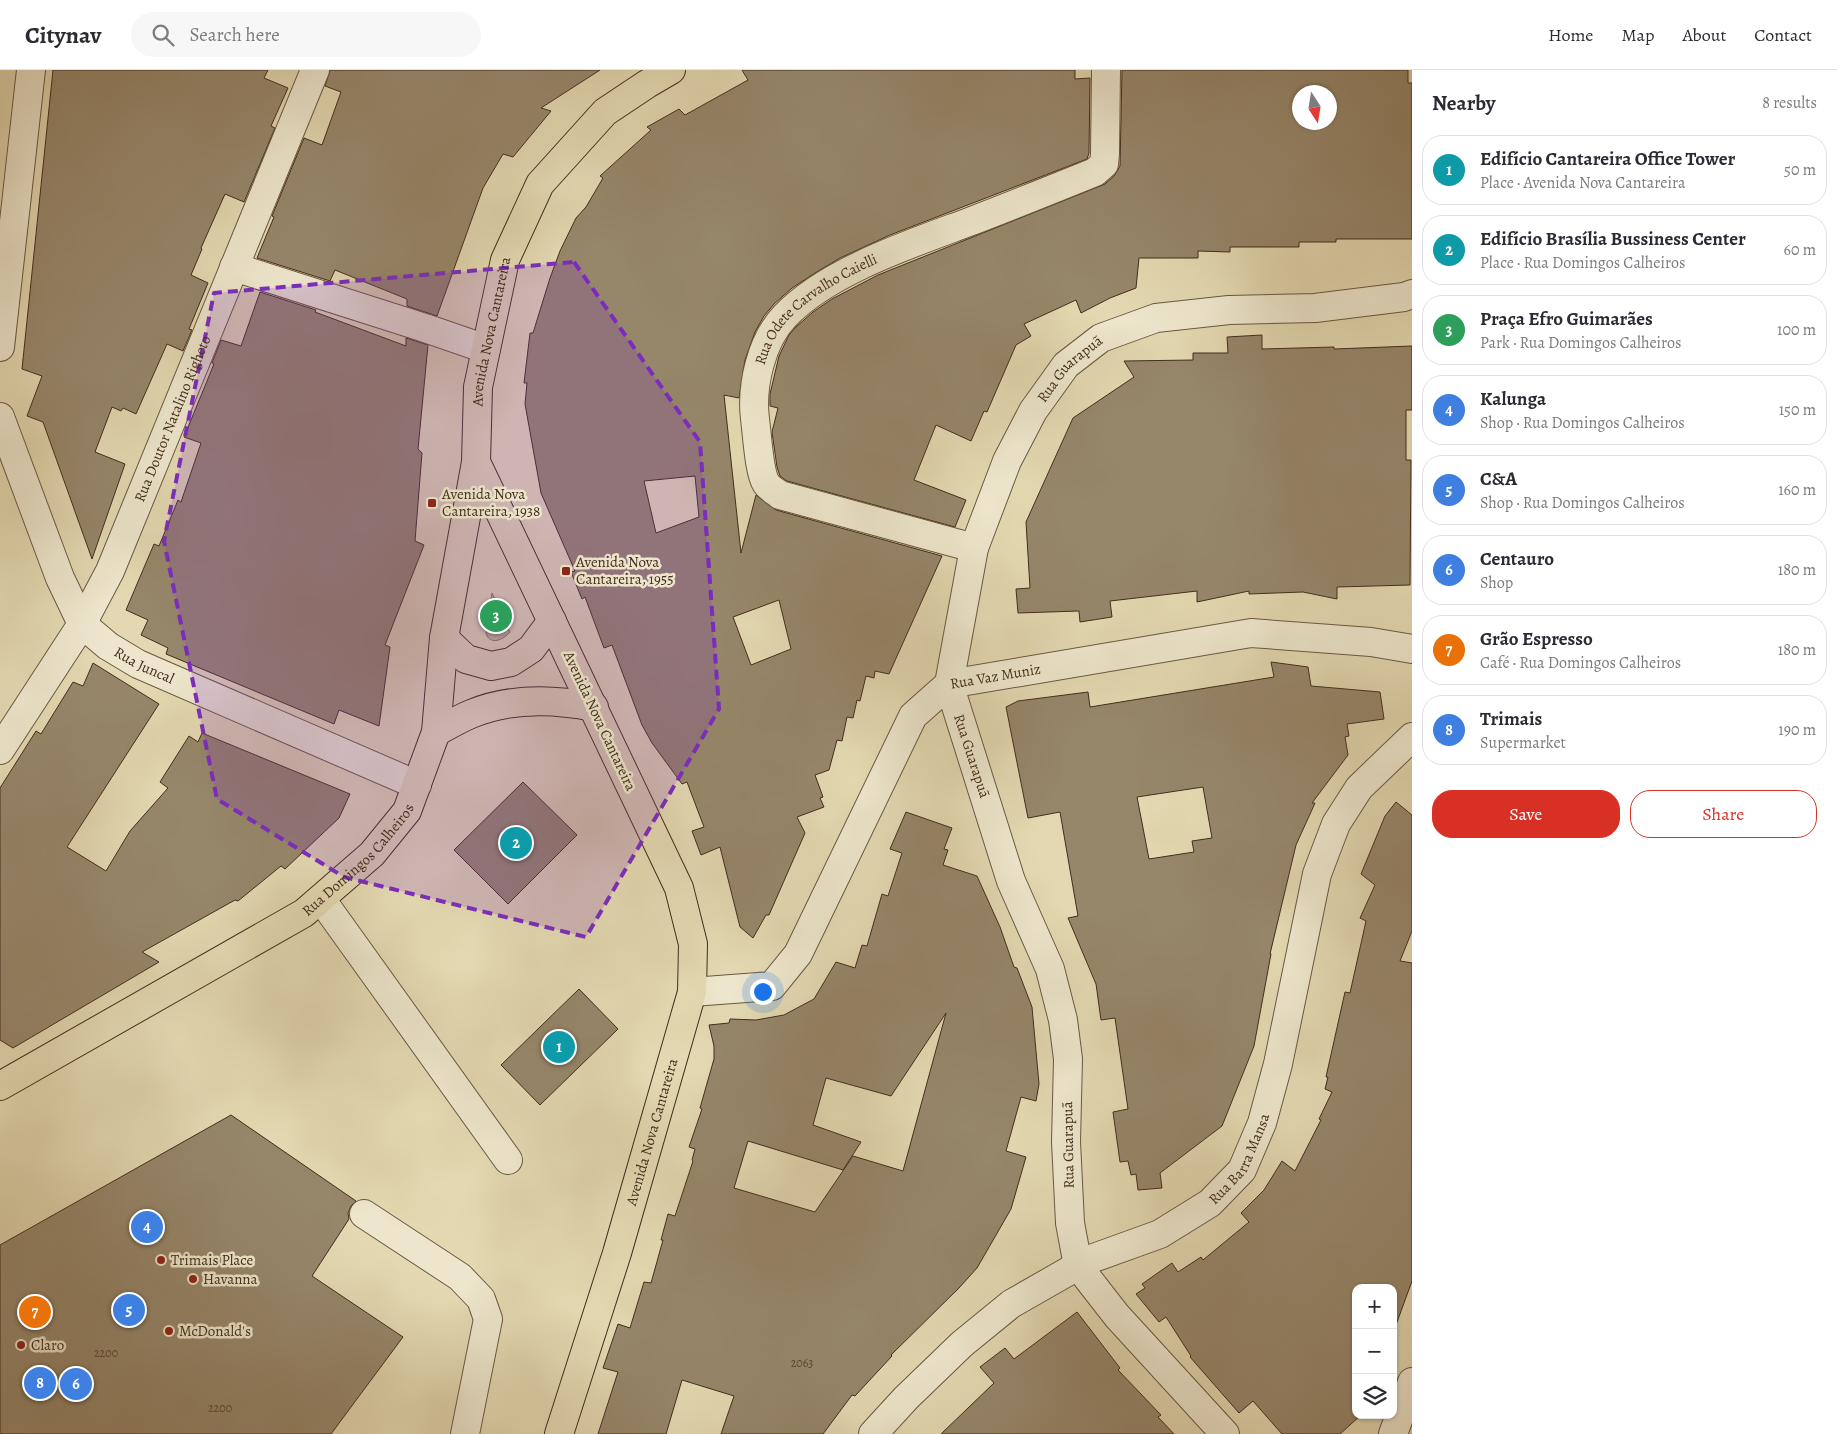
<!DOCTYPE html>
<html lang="en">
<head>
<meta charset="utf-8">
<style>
  body { margin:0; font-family:Alegreya,serif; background:#f7f7f7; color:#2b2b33 }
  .controls { position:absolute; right:15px; bottom:15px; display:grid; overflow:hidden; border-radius:10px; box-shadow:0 1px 4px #0004 }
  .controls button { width:45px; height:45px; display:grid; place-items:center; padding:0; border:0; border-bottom:1px solid #e1e1e2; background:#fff; color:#2b2b33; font:25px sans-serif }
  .compass { position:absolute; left:1292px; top:15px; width:45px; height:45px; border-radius:50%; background:#fff; box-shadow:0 1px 4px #0004; rotate:168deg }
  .you { position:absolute; left:762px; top:921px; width:18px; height:18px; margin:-12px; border:4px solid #fff; border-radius:50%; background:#1a73e8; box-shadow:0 0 0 8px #1a73e833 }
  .badge { display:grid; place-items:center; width:32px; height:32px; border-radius:50%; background:#d93025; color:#fff; font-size:16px; font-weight:700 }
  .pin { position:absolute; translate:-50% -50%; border:2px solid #fff; box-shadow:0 1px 5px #0006 }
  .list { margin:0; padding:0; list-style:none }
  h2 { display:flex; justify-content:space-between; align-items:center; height:65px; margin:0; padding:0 20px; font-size:21px }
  h2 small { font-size:16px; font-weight:400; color:#7c7c81 }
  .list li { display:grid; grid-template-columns:32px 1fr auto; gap:15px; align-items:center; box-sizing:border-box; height:70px; margin:0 10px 10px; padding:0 10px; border:1px solid #e1e1e2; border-radius:20px }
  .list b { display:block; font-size:19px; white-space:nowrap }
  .list p { margin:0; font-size:16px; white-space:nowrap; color:#7c7c81 }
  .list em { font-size:16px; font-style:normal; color:#7c7c81 }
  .actions { display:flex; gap:10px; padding:15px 20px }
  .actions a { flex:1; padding:11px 0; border:1px solid #d93025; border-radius:20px; text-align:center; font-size:18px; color:#d93025 }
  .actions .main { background:#d93025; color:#fff }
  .icon { flex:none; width:28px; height:28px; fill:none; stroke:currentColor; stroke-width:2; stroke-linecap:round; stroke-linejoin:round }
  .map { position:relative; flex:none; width:1412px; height:1364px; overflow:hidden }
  header { display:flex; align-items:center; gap:30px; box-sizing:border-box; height:70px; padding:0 25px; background:#fff; border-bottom:1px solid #e1e1e2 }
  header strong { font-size:24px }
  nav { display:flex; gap:28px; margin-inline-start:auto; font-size:18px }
  .search { width:350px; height:45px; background:#f7f7f7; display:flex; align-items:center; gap:12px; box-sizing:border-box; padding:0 18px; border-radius:28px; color:#7c7c81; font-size:19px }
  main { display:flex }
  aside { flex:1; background:#fff }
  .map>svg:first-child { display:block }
  .green { fill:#c8bb98; stroke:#86745a }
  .building { fill:#96866a; stroke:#432d1d; fill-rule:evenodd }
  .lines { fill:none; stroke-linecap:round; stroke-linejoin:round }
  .minor-casing { stroke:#6b5842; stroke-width:30 }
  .major-casing { stroke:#432d1d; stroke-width:30 }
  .minor { stroke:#ede6cc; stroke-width:28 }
  .major { stroke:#e3d8b1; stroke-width:28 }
  .marked { fill:#7b2cbf; fill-opacity:0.2; stroke:#7b2cbf; stroke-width:4; stroke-dasharray:10 6; stroke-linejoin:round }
  .poi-dot { fill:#8f2418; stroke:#ede6cc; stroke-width:2 }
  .labels { text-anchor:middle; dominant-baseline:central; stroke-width:5; stroke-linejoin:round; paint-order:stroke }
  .number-label { font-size:12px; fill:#584330 }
  .street-label { font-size:15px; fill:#432d1d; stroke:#ede6cc }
  .poi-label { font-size:15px; fill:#432d1d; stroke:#ede6cc; text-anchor:start }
</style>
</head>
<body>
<header>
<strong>Citynav</strong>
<div class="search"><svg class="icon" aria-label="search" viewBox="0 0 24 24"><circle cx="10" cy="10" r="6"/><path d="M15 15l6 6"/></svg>Search here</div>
<nav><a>Home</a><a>Map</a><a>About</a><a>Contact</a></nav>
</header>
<main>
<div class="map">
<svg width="1412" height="1364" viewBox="0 0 1412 1364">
  <rect width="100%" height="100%" fill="#e3d8b1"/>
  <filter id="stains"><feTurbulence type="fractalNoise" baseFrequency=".004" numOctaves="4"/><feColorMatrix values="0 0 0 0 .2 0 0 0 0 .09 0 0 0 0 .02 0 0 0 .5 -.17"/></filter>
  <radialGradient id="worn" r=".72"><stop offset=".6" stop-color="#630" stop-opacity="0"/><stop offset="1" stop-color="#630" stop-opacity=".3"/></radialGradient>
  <path class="green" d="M 492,523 L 510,562 C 503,570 490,576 486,563 Z"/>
  <g class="building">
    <path d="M 53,0 L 268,0 L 264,8 L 288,18 L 271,56 L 275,58 L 244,132 L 225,124 L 201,178 L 202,179 L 191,205 L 208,213 L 189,259 L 192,260 L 183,281 L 167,274 L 136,344 L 123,338 L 121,341 L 112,337 L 95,382 L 125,394 L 92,489 L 43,352 L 27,346 L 42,306 L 22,299 Z"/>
    <path d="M 330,0 L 600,0 L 541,38 L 551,41 L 513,87 L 503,84 L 483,118 L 437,246 L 407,236 L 407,229 L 335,200 L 330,211 L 257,188 L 274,147 L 272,146 L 304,68 L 322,75 L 341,22 L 325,16 Z"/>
    <path d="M 742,0 L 1075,0 L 1075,9 L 1090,8 L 1089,83 L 1087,89 L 890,165 L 840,188 L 815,203 L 792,218 L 774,234 L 764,246 L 755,262 L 745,290 L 739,328 L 724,325 L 741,483 L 756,425 L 776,440 L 942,486 L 889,604 L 875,601 L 874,608 L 866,606 L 860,631 L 857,630 L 853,648 L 847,647 L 842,671 L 837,670 L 829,700 L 815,705 L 823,727 L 820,728 L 824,737 L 797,747 L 805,763 L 769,845 L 766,845 L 753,868 L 740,857 L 720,777 L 701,785 L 692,761 L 704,757 L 687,712 L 682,714 L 652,673 L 642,655 L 612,575 L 604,578 L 585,527 L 582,529 L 571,502 L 575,501 L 541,423 L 525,334 L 527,313 L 524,313 L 530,263 L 533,263 L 550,208 L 560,181 L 576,148 L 586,137 L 603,108 L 600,106 L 651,60 L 647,57 L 679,39 L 685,45 L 748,10 ZM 695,406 L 699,447 L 656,463 L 644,411 ZM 779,530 L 791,579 L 751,595 L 733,547 Z"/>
    <path d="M 1122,0 L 1408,0 L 1408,13 L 1412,13 L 1412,169 L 1336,169 L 1336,172 L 1299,172 L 1299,177 L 1230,177 L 1230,182 L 1198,181 L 1198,188 L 1139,188 L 1136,218 L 1110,228 L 1081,243 L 1076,230 L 1024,254 L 1031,266 L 1016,275 L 987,342 L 984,341 L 971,371 L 936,355 L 914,410 L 966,430 L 955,457 L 787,411 L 780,406 L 777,397 L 772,362 L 778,338 L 770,336 L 770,324 L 779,286 L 789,265 L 796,257 L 813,242 L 832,229 L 878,205 L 1105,114 L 1114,106 L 1120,96 ZM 1300,22 L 1330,22 L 1330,52 L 1300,52 Z"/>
    <path d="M 260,222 L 316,240 L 315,242 L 406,276 L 406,268 L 428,275 L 418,379 L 422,383 L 415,471 L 424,475 L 385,575 L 390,577 L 379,656 L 339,640 L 334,654 L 166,584 L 168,578 L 141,565 L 148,550 L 126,540 L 154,474 L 159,476 L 178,430 L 181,432 L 201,373 L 184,367 L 214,294 L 212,293 L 221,270 L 241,276 Z"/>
    <path d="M 1262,265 L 1262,279 L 1334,277 L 1334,279 L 1412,276 L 1412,340 L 1406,340 L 1406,390 L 1411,390 L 1410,515 L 1337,517 L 1337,529 L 1303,522 L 1249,524 L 1249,521 L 1197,532 L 1197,521 L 1110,531 L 1112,547 L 1080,552 L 1079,541 L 1018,543 L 1016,519 L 1030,518 L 1026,452 L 1073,348 L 1134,307 L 1124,291 L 1193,290 L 1193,283 L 1228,283 L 1227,267 Z"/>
    <path d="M 1271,592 L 1308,597 L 1311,616 L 1380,622 L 1384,649 L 1347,654 L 1349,666 L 1345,667 L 1348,685 L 1312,733 L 1315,733 L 1296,775 L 1270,884 L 1271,884 L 1254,976 L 1222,1056 L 1160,1103 L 1162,1118 L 1138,1120 L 1136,1104 L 1131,1105 L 1128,1091 L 1120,1092 L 1113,1042 L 1128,1039 L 1115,948 L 1101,950 L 1096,914 L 1068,848 L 1078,846 L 1060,742 L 1028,748 L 1006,637 L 1018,631 L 1088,622 L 1090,637 L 1274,607 ZM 1203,717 L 1212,768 L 1192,771 L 1194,782 L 1149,789 L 1137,727 Z"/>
    <path d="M 93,593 L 159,634 L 67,777 L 106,801 L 130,761 L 168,718 L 160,712 L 189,666 L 198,672 L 202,663 L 350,724 L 339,748 L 285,799 L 281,796 L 238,831 L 235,830 L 142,882 L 159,892 L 13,978 L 0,970 L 0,718 L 36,661 L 41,664 L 73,612 L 83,616 Z"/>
    <path d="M 523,712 L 577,765 L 508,834 L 454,780 Z"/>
    <path d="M 1396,732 L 1412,745 L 1412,861 L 1400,891 L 1412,893 L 1412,1211 L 1393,1263 L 1393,1218 L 1356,1218 L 1356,1345 L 1361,1345 L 1340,1364 L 1282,1364 L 1253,1331 L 1239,1343 L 1190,1287 L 1191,1286 L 1166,1247 L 1159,1252 L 1136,1224 L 1145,1218 L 1142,1214 L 1172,1193 L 1178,1202 L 1201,1187 L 1203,1190 L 1249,1152 L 1241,1143 L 1264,1120 L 1282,1091 L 1295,1101 L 1321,1050 L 1319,1049 L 1332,1022 L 1325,1019 L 1328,1007 L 1326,1007 L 1345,922 L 1350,923 L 1366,851 L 1360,848 L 1375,815 L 1361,804 L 1385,746 Z"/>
    <path d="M 906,742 L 952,758 L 944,779 L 948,780 L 943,795 L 977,806 L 1000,857 L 1014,897 L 1017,898 L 1032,937 L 1039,1014 L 1036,1031 L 1021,1027 L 1006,1081 L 1026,1087 L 1011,1139 L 977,1198 L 959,1218 L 891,1285 L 892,1286 L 855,1326 L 852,1325 L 823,1364 L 721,1364 L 734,1326 L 682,1310 L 666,1364 L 598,1364 L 618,1302 L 603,1298 L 618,1254 L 630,1258 L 644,1212 L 651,1213 L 663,1170 L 661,1170 L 668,1144 L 675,1146 L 693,1091 L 692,1090 L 695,1079 L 689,1077 L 702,1039 L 700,1038 L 714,989 L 714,976 L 709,955 L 729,953 L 730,949 L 756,950 L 784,945 L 814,929 L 836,892 L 855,898 L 862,875 L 867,876 L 882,824 L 888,826 L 902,783 L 890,779 ZM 946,943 L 903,1101 L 853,1086 L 815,1142 L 734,1118 L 748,1071 L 843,1100 L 861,1072 L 813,1055 L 826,1008 L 891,1026 Z"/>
    <path d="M 579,919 L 618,959 L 540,1035 L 501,995 Z"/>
    <path d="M 231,1045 L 356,1131 L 351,1136 L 348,1143 L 349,1149 L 312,1206 L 403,1267 L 331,1364 L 0,1364 L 0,1175 Z"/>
    <path d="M 1077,1242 L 1120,1298 L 1118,1300 L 1161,1345 L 1158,1347 L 1174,1364 L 941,1364 L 994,1313 L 980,1297 L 1005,1278 L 1014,1289 Z"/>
  </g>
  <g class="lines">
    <g class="minor-casing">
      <g id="minor">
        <path d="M 234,197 L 425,258 L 486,279"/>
        <path d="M 0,277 L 31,0"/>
        <path id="s1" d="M 0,347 L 60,508 L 82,554 L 108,576 L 138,594 L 417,715"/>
        <path id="s2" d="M 974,478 L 780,425 C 776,422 768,417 766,413 C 759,402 757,363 755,349 C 751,316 761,271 785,246 C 828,201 910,174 969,152 C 1011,136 1053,119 1095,102 L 1104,94 L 1105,84 L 1106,0"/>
        <path id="s3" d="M 0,680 L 82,554 L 110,501 L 315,0"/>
        <path d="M 321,829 L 508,1090"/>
        <path id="s4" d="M 692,922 L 772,916 L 798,884 L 913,646 L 949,614 L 1251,563 L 1371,572 L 1412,579"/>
        <path d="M 364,1144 L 460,1207 L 481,1229 L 488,1249 L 465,1364"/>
        <path id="s5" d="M 873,1364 L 906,1328 L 962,1274 L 1011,1234 L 1088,1190 L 1160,1164 L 1210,1133 L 1242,1100 L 1262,1053 L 1278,994 L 1317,804 L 1336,754 L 1359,718 L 1412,667"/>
        <path id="s6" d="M 1225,1364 L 1117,1246 L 1078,1196 L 1070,1153 L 1066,1072 L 1068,989 L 1063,950 L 1050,899 L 1011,811 L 949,614 L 974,478 L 1007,391 L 1033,341 L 1066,295 L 1101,268 L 1156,248 L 1229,240 L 1315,238 L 1404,227 L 1412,224"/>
        <path d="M 1393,1364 L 1412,1312"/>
      </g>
    </g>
    <g class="major-casing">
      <g id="major">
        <path d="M 444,568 L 466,589 L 491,596 L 511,592 L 531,579 L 552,551"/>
        <path d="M 436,662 C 447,656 459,649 471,644 C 509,628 554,629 594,637"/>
        <path id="s7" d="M 0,1016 L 304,843 L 372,784 L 407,741 L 436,662 L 444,568 L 476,392"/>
        <path id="s8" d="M 559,1364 L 617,1183 L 692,922 L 693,874 L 679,818 L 476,392 L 478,317 L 505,190 L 540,114 L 605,42 L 647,14 L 671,0"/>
      </g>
    </g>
    <use href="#minor" class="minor"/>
    <use href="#major" class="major"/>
  </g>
  <path class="marked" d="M 574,192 L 700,372 L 719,639 L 586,867 L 344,807 L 217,729 L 164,471 L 214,223 Z"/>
  <g class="poi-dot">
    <rect x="427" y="428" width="10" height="10" rx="2.5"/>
    <rect x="561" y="496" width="10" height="10" rx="2.5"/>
    <circle cx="161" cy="1190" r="5"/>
    <circle cx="193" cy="1209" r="5"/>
    <circle cx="169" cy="1261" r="5"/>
    <circle cx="21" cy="1275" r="5"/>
  </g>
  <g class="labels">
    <g class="number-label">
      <text x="106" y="1283">2200</text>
      <text x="802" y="1293">2063</text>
      <text x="220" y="1338">2200</text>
    </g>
    <g class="street-label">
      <text stroke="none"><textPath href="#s2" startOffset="422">Rua Odete Carvalho Caielli</textPath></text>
      <text stroke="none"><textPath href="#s8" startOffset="1171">Avenida Nova Cantareira</textPath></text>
      <text stroke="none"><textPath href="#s6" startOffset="1170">Rua Guarapuã</textPath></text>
      <text stroke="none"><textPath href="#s3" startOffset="375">Rua Doutor Natalino Righeto</textPath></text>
      <text stroke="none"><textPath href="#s1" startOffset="298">Rua Juncal</textPath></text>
      <text stroke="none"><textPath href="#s4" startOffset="481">Rua Vaz Muniz</textPath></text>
      <text transform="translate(600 651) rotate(65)">Avenida Nova Cantareira</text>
      <text transform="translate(972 686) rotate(72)">Rua Guarapuã</text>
      <text stroke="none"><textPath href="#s7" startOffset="426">Rua Domingos Calheiros</textPath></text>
      <text stroke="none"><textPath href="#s8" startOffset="316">Avenida Nova Cantareira</textPath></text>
      <text transform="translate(1068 1075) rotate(-91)">Rua Guarapuã</text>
      <text stroke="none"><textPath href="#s5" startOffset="468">Rua Barra Mansa</textPath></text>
    </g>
    <g class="poi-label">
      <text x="442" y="424">Avenida Nova<tspan x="442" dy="17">Cantareira, 1938</tspan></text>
      <text x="576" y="492">Avenida Nova<tspan x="576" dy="17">Cantareira, 1955</tspan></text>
      <text x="171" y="1190">Trimais Place</text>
      <text x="203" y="1209">Havanna</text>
      <text x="179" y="1261">McDonald's</text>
      <text x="31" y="1275">Claro</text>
    </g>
  </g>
  <rect width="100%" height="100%" filter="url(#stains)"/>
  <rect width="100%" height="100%" fill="url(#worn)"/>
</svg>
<div class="controls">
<button>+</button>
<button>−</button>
<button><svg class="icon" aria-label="layers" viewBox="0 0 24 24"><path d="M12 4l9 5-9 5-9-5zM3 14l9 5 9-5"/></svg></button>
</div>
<svg class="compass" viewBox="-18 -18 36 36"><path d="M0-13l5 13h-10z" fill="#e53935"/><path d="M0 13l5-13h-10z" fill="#7c7c81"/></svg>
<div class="you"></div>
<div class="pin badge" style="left:559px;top:977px;background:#0f9aa8">1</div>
<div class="pin badge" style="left:516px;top:773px;background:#0f9aa8">2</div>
<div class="pin badge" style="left:496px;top:546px;background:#2e9e5b">3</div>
<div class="pin badge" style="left:147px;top:1157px;background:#3f7fe0">4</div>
<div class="pin badge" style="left:129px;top:1240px;background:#3f7fe0">5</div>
<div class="pin badge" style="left:76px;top:1314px;background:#3f7fe0">6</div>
<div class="pin badge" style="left:35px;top:1242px;background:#e8710a">7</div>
<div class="pin badge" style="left:40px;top:1313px;background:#3f7fe0">8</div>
</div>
<aside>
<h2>Nearby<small>8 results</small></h2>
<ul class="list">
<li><span class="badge" style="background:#0f9aa8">1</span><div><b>Edifício Cantareira Office Tower</b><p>Place · Avenida Nova Cantareira</p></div><em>50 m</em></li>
<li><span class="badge" style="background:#0f9aa8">2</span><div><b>Edifício Brasília Bussiness Center</b><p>Place · Rua Domingos Calheiros</p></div><em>60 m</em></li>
<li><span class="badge" style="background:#2e9e5b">3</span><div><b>Praça Efro Guimarães</b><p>Park · Rua Domingos Calheiros</p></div><em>100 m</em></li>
<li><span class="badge" style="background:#3f7fe0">4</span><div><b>Kalunga</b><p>Shop · Rua Domingos Calheiros</p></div><em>150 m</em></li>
<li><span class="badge" style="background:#3f7fe0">5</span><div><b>C&amp;A</b><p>Shop · Rua Domingos Calheiros</p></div><em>160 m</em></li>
<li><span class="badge" style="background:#3f7fe0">6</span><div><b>Centauro</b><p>Shop</p></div><em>180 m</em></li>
<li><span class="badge" style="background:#e8710a">7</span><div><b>Grão Espresso</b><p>Café · Rua Domingos Calheiros</p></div><em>180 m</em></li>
<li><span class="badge" style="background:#3f7fe0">8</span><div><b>Trimais</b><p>Supermarket</p></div><em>190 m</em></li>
</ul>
<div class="actions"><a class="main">Save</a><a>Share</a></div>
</aside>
</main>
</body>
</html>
